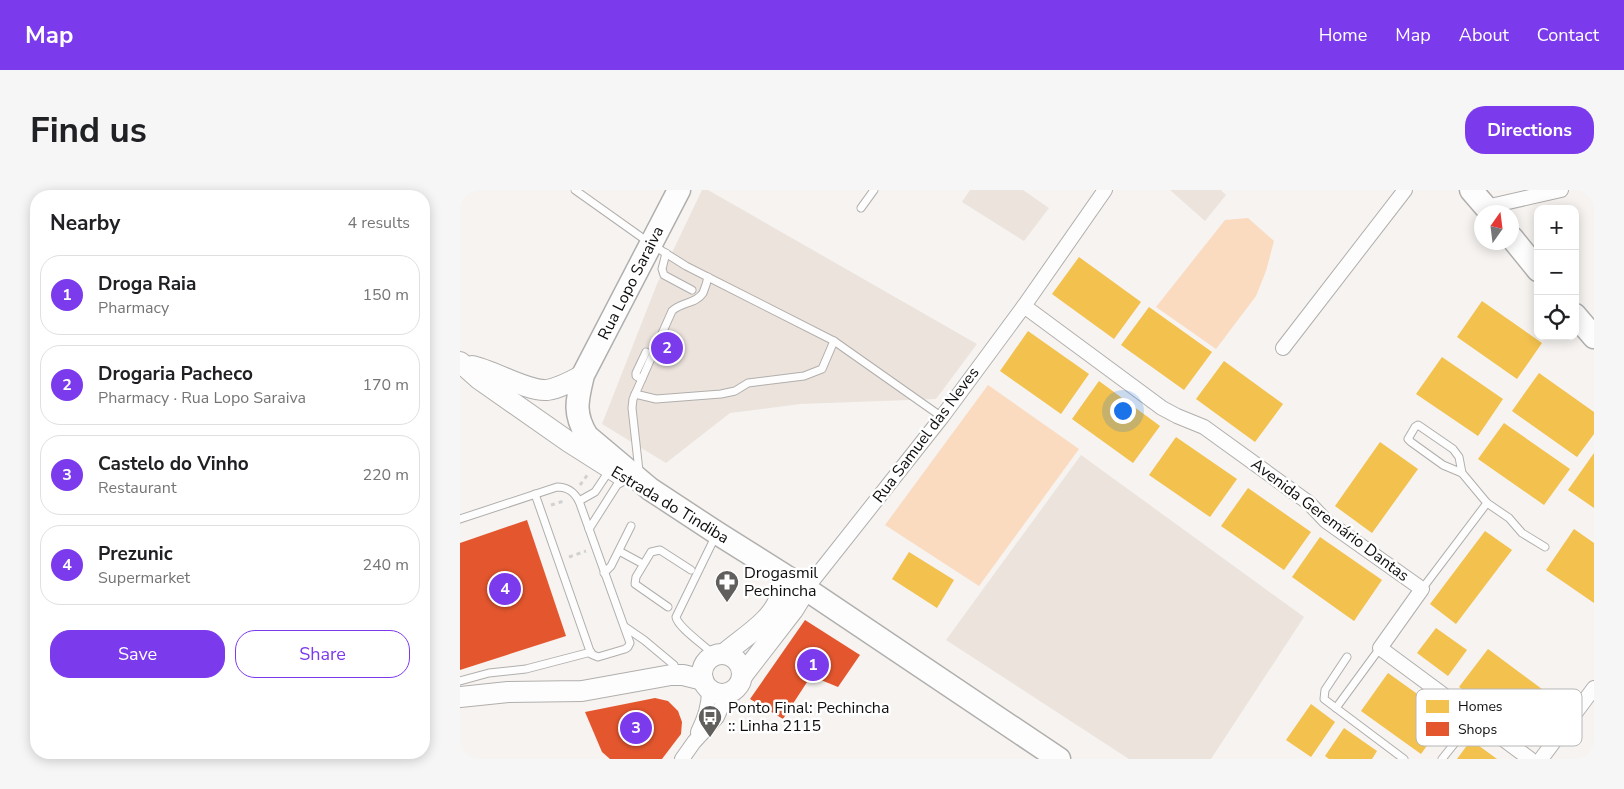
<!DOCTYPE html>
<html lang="en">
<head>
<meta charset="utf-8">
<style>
  body { margin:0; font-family:"Nunito Sans",sans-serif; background:#f6f6f6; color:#202124 }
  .controls { position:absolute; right:15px; top:15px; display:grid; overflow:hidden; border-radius:10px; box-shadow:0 2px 12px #0003 }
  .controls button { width:45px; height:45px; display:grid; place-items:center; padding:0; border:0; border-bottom:1px solid #e0e0e0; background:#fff; color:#202124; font:25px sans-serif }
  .compass { position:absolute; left:1014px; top:15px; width:45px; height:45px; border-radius:50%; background:#fff; box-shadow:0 2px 12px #0003; rotate:14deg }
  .you { position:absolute; left:662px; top:220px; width:18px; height:18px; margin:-12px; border:4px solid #fff; border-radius:50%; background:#1a73e8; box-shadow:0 0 0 8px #1a73e833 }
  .badge { display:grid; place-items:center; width:32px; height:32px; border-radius:50%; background:#7c3aed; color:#fff; font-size:16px; font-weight:700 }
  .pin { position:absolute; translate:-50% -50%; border:2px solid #fff; box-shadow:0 1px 5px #0006 }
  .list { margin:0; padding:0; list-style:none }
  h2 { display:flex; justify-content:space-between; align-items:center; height:65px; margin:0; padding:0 20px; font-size:21px }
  h2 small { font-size:16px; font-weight:400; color:#757577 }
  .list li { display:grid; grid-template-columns:32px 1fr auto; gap:15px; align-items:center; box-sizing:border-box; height:80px; margin:0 10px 10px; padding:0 10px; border:1px solid #e0e0e0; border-radius:20px }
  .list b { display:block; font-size:19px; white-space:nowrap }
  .list p { margin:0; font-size:16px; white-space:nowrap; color:#757577 }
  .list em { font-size:16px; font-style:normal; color:#757577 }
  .actions { display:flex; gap:10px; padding:15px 20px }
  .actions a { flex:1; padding:11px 0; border:1px solid #7c3aed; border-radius:20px; text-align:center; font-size:18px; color:#7c3aed }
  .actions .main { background:#7c3aed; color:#fff }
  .icon { flex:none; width:28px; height:28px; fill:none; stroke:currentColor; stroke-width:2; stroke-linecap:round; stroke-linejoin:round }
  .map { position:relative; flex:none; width:1134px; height:569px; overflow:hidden; border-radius:20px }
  header { display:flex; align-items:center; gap:30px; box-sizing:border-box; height:70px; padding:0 25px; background:#7c3aed; color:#fff }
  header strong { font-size:24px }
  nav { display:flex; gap:28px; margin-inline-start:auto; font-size:18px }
  .intro { display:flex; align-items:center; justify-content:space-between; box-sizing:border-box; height:120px; padding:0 30px }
  h1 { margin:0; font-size:35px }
  .button { padding:12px 22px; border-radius:20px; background:#7c3aed; color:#fff; font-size:18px; font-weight:700 }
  main { display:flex; gap:30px; padding:0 30px }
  aside { flex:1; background:#fff; border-radius:20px; box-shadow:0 2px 12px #0003 }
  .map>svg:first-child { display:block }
  .built { fill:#ebe3dc }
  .green { fill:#fadbc0 }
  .homes { fill:#f2c14e }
  .shops { fill:#e4572e }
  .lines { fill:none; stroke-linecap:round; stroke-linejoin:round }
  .lane-casing { stroke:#b1afad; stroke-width:9 }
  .street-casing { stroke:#b1afad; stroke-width:16 }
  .secondary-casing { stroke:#b1afad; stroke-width:22 }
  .primary-casing { stroke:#b1afad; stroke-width:25 }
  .path { stroke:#d2d1d1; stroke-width:3; stroke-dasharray:4 4; stroke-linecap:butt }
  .lane { stroke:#fefdfd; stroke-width:7 }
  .street { stroke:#fefdfd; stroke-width:14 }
  .secondary { stroke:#fefdfd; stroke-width:20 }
  .primary { stroke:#fefdfd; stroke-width:22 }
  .labels { text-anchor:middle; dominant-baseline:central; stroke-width:5; stroke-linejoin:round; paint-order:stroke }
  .street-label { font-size:16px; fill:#110f0e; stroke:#fff }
  .poi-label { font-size:16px; fill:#110f0e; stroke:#fff; text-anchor:start }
  .key { fill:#fff; stroke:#b8b7b7; stroke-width:1 }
  .key-label { font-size:14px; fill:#110f0e }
</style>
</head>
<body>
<header>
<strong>Map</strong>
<nav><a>Home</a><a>Map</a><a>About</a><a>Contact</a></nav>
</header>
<div class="intro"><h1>Find us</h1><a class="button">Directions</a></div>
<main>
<aside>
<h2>Nearby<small>4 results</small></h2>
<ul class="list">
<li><span class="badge">1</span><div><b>Droga Raia</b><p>Pharmacy</p></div><em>150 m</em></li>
<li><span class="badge">2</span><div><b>Drogaria Pacheco</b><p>Pharmacy · Rua Lopo Saraiva</p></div><em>170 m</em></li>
<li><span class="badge">3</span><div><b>Castelo do Vinho</b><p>Restaurant</p></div><em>220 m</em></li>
<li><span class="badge">4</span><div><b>Prezunic</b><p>Supermarket</p></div><em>240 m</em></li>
</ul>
<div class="actions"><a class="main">Save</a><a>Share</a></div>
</aside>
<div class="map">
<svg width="1134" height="569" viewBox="0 0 1134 569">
  <rect width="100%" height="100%" fill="#f6f3f0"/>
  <g class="built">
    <path d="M 242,0 L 248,0 L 517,154 L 476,209 L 340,214 L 270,223 L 206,273 L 142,234 L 197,94 Z"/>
    <path d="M 510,0 L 563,0 L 589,18 L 564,51 L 502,12 Z"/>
    <path d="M 710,0 L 761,0 L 766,5 L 745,31 Z"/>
    <path d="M 621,265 L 844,427 L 751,569 L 669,569 L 486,450 Z"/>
  </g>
  <g class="green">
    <path d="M 788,28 L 814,51 L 806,81 L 796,106 L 756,159 L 696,117 L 765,30 Z"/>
    <path d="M 528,195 L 619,259 L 519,396 L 425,335 Z"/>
  </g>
  <g class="homes">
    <path d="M 619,67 L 681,112 L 654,149 L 592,104 Z"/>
    <path d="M 1022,111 L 1082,153 L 1057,189 L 997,147 Z"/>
    <path d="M 689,117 L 752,162 L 724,200 L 661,155 Z"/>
    <path d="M 568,141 L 629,184 L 601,224 L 540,181 Z"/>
    <path d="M 982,167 L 1043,209 L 1018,246 L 956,204 Z"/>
    <path d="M 764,171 L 823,214 L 795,252 L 736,209 Z"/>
    <path d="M 1079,183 L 1134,222 L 1134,244 L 1117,267 L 1052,221 Z"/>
    <path d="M 639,191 L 700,236 L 673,273 L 612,229 Z"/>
    <path d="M 1044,233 L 1110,279 L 1084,315 L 1018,269 Z"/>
    <path d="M 716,247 L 777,289 L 750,327 L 689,285 Z"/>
    <path d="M 920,252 L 958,279 L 912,343 L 875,316 Z"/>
    <path d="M 1134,263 L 1134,318 L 1108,300 Z"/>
    <path d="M 788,298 L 851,342 L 824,380 L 761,336 Z"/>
    <path d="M 1114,339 L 1134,353 L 1134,413 L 1086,380 Z"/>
    <path d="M 1025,341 L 1052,360 L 996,434 L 970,414 Z"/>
    <path d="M 860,347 L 922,390 L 894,431 L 832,387 Z"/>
    <path d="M 449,362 L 494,390 L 477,418 L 432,389 Z"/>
    <path d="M 976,438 L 1007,460 L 988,486 L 957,463 Z"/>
    <path d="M 1028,459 L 1090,505 L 1061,543 L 999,497 Z"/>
    <path d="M 928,483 L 988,526 L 961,564 L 901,521 Z"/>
    <path d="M 851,514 L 875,532 L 851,567 L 826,550 Z"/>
    <path d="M 884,538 L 917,561 L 912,569 L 869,569 L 865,566 Z"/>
    <path d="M 1011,550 L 1037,569 L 997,569 Z"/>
  </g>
  <g class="shops">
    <path d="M 67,330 L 106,446 L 0,480 L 0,353 Z"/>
    <path d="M 345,430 L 400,465 L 378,497 L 351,486 L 323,529 L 290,509 Z"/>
    <path d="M 195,508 L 208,511 L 218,521 L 222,532 L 221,544 L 202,569 L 150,569 L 142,562 L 125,522 Z"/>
  </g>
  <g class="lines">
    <g class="lane-casing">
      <g id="lane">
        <path d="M 115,0 L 191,54 L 226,76 L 374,151 L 482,227"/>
        <path d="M 401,18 L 414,0"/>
        <path d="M 206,63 L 202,79 L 204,85 L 232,100"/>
        <path d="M 182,189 L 176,186 L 176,183 L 186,162"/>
        <path d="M 175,204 L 196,209 L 261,204 L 275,201 L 288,193 L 344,186 L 362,179 L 374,151"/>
        <path d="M 179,281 L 172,218 L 173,209 L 212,121 C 221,112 236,114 243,103 C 245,98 247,92 248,87"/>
        <path d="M 1002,283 L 999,267 L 993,259 L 961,237 L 958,235 L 955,237 L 948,249 L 951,252 L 983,275 L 1002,283 L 1027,313 L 1049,328 L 1062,343 L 1085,357"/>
        <path d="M 75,304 L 131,464 L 138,467 L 165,459 L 168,457 L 170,453 L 119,311 L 135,302 L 149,281"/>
        <path d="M 0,329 L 97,297 C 108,297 114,302 119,311"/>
        <path d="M 129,339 L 157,295 L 166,290"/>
        <path d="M 159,361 L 183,374"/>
        <path d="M 144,383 L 151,376 L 171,336"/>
        <path d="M 962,399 L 1027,313"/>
        <path d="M 208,417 L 175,394 L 176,387 L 191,362 L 200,360 L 231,380"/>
        <path d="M 165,437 L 184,450 L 214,475"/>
        <path d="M 255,466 C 246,456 218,438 216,427 L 256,345"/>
        <path d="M 887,467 L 865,500 L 864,509 L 944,569"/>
        <path d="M 0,491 L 29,483 L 66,479 L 131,462"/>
        <path d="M 876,518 L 920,458"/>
        <path d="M 982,569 L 1014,529"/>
      </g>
    </g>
    <g class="street-casing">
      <g id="street">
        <path d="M 1026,17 L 1101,0"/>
        <path d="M 564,116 L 702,218 L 717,226 L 744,237 L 849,313 L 866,331 L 962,399 L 920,458 L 1070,569"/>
        <path d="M 823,158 L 945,0"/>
        <path d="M 346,399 L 482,227 L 564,116 L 645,0"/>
        <path d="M 238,542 C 245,527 249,516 249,500"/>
        <path d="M 222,569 L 234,552 L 257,527 L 267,504"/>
        <path d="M 1081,569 L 1134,498"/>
      </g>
    </g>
    <g class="secondary-casing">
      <g id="secondary">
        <path d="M 0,172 L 19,189 L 109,252 L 161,285"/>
        <path d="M 12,176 C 33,180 68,202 87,200 C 100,198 112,191 123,185"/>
        <circle cx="262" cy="484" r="20"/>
        <path d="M 264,464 C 282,448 314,430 320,406 C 322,399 321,391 321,383"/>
        <path d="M 282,486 L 333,420 L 346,399"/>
        <path d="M 0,507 L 48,502 L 122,501 L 211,485 L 223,485 L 243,490"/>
      </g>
    </g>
    <g class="primary-casing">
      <g id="primary">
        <path d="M 219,0 L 123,185 C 117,210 113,223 127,246 L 190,299 L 257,343 L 346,399 L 599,569"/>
        <path d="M 1011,0 L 1030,22"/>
        <path d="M 1052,48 L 1078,80"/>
        <path d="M 1115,125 L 1134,147"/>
      </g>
    </g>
    <g class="path">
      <path d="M 120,295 L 128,284"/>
      <path d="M 91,315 L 104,311"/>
      <path d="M 109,367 L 126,361"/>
    </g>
    <use href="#lane" class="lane"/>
    <use href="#street" class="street"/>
    <use href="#secondary" class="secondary"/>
    <use href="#primary" class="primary"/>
  </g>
  <defs>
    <g id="pharmacy-pin" transform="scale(1.25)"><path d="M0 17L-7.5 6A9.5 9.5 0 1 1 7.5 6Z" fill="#615f5d" stroke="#fff"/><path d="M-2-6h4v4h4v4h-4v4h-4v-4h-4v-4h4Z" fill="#fff"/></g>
    <g id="bus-pin" transform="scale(1.25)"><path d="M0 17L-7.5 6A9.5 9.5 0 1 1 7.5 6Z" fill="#615f5d" stroke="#fff"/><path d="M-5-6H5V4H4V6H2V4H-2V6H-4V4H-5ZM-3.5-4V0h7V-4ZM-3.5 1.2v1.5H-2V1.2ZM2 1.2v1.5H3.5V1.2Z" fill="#fff"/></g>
  </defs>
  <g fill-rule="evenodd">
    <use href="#pharmacy-pin" x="267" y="392"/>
    <use href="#bus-pin" x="250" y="527"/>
  </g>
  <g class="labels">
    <g class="street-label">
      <text transform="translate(171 93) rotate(-63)">Rua Lopo Saraiva</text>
      <text transform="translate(466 245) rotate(-53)">Rua Samuel das Neves</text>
      <text transform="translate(210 315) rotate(31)">Estrada do Tindiba</text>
      <text transform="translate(870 330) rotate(37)">Avenida Geremário Dantas</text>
    </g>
    <g class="poi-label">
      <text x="284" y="383">Drogasmil<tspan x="284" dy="18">Pechincha</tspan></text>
      <text x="268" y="518">Ponto Final: Pechincha<tspan x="268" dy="18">:: Linha 2115</tspan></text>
    </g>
  </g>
  <rect x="956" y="499" width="166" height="57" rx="8" class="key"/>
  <rect x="966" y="510" width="23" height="13" fill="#f2c14e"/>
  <rect x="966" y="532" width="23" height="14" fill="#e4572e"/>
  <g class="key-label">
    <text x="998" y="521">Homes</text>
    <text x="998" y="544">Shops</text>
  </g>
</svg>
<div class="controls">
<button>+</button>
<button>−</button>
<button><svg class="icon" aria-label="locate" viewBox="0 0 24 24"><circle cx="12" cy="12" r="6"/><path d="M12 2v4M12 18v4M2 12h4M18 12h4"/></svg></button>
</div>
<svg class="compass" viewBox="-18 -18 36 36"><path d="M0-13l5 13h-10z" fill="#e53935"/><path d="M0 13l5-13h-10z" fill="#757577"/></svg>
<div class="you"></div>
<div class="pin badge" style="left:353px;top:475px">1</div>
<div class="pin badge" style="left:207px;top:158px">2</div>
<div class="pin badge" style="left:176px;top:538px">3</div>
<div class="pin badge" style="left:45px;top:399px">4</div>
</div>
</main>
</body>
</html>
